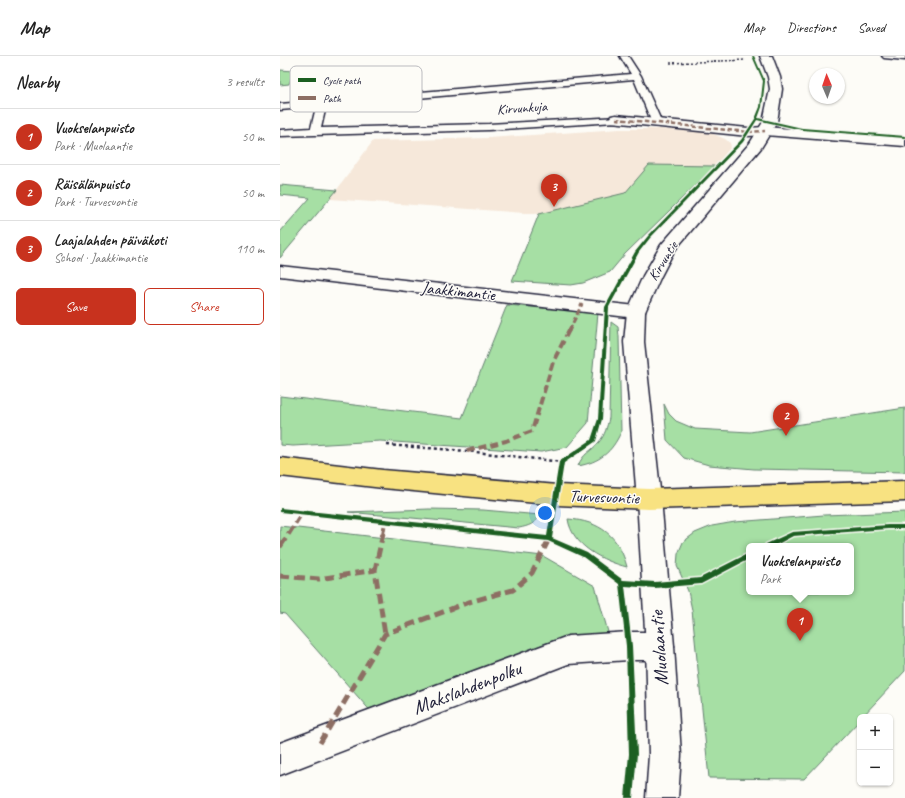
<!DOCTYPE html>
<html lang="en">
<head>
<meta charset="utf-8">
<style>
  body { margin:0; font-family:Caveat,sans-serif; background:#f2f2f2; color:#222 }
  .controls { position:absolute; right:12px; bottom:12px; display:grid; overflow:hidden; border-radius:6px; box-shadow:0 1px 3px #0004 }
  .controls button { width:36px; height:36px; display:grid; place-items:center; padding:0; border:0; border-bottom:1px solid #e0e0e0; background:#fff; color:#222; font:20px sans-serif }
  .compass { position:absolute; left:529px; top:12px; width:36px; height:36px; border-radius:50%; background:#fff; box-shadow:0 1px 3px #0004; rotate:358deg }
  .you { position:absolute; left:265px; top:457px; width:14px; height:14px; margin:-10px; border:3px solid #fff; border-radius:50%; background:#1a73e8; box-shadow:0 0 0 6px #1a73e833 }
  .badge { display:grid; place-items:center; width:26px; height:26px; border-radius:50%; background:#c8321e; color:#fff; font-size:13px; font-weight:700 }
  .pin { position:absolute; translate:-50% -33px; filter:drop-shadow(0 1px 2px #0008) }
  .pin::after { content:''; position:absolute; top:21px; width:14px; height:12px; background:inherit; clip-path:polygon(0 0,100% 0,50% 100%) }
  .popup { position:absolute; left:466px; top:487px; width:108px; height:52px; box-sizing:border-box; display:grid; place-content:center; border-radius:6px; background:#fff; filter:drop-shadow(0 1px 3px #0005); font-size:13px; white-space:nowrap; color:#767676 }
  .popup b { font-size:15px; color:#222 }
  .popup::after { content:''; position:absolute; left:50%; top:100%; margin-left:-8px; border:8px solid transparent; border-top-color:#fff }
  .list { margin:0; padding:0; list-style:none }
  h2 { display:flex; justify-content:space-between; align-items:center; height:52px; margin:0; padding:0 16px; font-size:17px }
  h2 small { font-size:13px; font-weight:400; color:#767676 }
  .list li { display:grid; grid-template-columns:26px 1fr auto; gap:12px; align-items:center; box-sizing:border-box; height:56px; padding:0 16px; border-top:1px solid #e0e0e0 }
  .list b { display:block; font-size:15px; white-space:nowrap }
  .list p { margin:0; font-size:13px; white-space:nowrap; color:#767676 }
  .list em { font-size:13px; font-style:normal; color:#767676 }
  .actions { display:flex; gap:8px; padding:12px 16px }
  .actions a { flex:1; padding:9px 0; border:1px solid #c8321e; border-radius:6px; text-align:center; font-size:14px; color:#c8321e }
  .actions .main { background:#c8321e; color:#fff }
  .map { position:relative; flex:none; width:625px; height:742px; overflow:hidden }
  header { display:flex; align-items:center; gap:24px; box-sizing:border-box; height:56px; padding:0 20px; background:#fff; border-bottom:1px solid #e0e0e0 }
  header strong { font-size:19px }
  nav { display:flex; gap:22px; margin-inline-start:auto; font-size:14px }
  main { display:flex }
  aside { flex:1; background:#fff }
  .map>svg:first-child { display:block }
  .built { fill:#f6e8da }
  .green { fill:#a6dfa4; stroke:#648070; fill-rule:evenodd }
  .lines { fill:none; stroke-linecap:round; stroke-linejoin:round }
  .lane-casing { stroke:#22223b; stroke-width:3 }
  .street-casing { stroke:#22223b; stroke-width:3 }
  .secondary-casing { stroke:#22223b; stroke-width:3 }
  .primary-casing { stroke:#22223b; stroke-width:3 }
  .path-far1 { stroke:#22223b; stroke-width:1.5; stroke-dasharray:2 2; stroke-linecap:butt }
  .path { stroke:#22223b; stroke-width:2.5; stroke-dasharray:3 3; stroke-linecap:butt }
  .lane { fill:#fdfcf7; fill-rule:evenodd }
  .street { fill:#fdfcf7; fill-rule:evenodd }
  .secondary { fill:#fdfcf7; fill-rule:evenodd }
  .primary { fill:#f8e281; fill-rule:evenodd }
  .quiet-far3 { stroke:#8d6e63; stroke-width:2.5; stroke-dasharray:4.5 2.5; stroke-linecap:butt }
  .quiet-far2 { stroke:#8d6e63; stroke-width:3; stroke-dasharray:6 3; stroke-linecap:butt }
  .quiet-far1 { stroke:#8d6e63; stroke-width:4; stroke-dasharray:8 4; stroke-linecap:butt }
  .quiet { stroke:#8d6e63; stroke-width:5; stroke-dasharray:10 5; stroke-linecap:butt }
  .cycleway-casing { stroke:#fdfcf7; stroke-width:3 }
  .cycleway { fill:#1b5e20; fill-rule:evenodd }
  .labels { text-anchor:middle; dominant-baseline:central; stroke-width:3; stroke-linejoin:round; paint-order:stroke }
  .far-street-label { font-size:14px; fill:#22223b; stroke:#fdfcf7 }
  .street-label { font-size:17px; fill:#22223b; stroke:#fdfcf7 }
  .near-street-label { font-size:20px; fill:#22223b; stroke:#fdfcf7 }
  .key { fill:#fdfcf7; stroke:#bbbbbf; stroke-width:1 }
  .key-label { font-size:11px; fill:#22223b }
</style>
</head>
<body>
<header>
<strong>Map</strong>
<nav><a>Map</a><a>Directions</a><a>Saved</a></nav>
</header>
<main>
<aside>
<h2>Nearby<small>3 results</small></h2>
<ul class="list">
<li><span class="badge">1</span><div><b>Vuokselanpuisto</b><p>Park · Muolaantie</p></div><em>50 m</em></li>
<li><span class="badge">2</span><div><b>Räisälänpuisto</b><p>Park · Turvesuontie</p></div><em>50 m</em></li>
<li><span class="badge">3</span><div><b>Laajalahden päiväkoti</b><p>School · Jaakkimantie</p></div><em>110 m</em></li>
</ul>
<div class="actions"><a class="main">Save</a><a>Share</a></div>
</aside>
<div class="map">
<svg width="625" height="742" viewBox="0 0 625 742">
  <rect width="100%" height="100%" fill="#fdfcf7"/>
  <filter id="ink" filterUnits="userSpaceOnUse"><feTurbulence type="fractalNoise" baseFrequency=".025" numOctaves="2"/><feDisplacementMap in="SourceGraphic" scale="8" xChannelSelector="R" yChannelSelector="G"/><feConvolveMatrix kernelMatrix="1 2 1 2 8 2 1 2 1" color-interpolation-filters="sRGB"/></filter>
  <g filter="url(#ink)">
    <path class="built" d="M 340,73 L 380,73 L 431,77 L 445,83 L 450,87 L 451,91 L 435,110 L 345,198 L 330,216 L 303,227 L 291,229 L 232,225 L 259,158 L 50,143 L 93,85 L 208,82 Z"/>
    <g class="green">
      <path d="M 0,14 L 14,15 L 9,28 L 0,29 Z"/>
      <path d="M 369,109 L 435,110 L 345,198 L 330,216 L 303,227 L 291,229 L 232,225 L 259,158 L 345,137 Z"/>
      <path d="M 0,129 L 57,134 L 0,202 L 0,176 L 30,142 L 0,139 Z"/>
      <path d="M 227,249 L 318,257 L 308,367 L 287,391 L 261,396 L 100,385 L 13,390 L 0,389 L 0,340 L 182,362 Z"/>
      <path d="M 331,266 L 338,271 L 339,281 L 341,376 C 332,396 320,406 298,410 C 303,397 311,396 319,386 C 325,379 327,371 329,362 Z"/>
      <path d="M 384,348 L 389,358 L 396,365 L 415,373 L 470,376 L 625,352 L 625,416 L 474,413 L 429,409 L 404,402 L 387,384 Z"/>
      <path d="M 149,453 L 203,454 L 260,459 C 255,468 249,470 239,472 L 68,456 Z"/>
      <path d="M 625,456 L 625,615 L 582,661 L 580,661 L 580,664 L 524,723 L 429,722 L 412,554 L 408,535 L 397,510 L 398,498 L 403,486 L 415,477 L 432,470 L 455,466 L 544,459 ZM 469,490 L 571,490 L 571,536 L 469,536 Z"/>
      <path d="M 288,463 C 320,465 339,480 347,511 C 323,505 292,490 288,463 Z"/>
      <path d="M 0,470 L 263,500 L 315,530 L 330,583 L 94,659 L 5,558 L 0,557 Z"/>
    </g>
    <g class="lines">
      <g class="lane-casing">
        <path id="lane" d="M 340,0 L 348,0 L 361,20 L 382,67 L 380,69 L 374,69 L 372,67 L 354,23 L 46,50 L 41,72 L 209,68 L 339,61 L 341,63 L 339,65 L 336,66 L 209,74 L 0,80 L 0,74 L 31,72 L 36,51 L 0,54 L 0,48 L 351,18 Z"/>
      </g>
      <g class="street-casing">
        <g id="street">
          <path d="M 602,0 L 625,0 L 625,4 L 604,2 Z"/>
          <path d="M 336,59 L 468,72 L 485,71 L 625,82 L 625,90 L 485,79 L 468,80 L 331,66 L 329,63 L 331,60 Z"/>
          <path d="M 0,210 L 356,250 L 363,252 L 365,256 L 363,260 L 356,262 L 0,220 Z"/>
          <path d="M 349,576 L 380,576 L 390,580 L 394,590 L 390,600 L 380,604 L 349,604 L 288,608 L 0,719 L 0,687 L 288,580 Z"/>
        </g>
      </g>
      <g class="secondary-casing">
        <path id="secondary" d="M 480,0 L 492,0 L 500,21 L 502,33 L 497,66 L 481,92 L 394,195 L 381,220 L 365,256 L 364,286 L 381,443 L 394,590 L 401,699 L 398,742 L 366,742 L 369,699 L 366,590 L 357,443 L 344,286 L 347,256 L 363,220 L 381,189 L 470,87 L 483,66 L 490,33 L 488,21 Z"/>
      </g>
      <g class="primary-casing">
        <path id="primary" d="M 0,402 L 103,414 L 277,429 L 369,433 L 625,425 L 625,445 L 369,453 L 277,449 L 103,432 L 0,420 Z"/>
      </g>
      <path class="path-far1" d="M 390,7 L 466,4"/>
      <path class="path" d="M 107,389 L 187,395 L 282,406"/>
      <use href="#lane" class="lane"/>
      <use href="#street" class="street"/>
      <use href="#secondary" class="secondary"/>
      <use href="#primary" class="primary"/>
      <path class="quiet-far3" d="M 336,63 L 468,76 L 485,75"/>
      <path class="quiet-far2" d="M 289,275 L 302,248"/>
      <g class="quiet-far1">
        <path d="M 187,395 L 226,385 L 252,375 L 273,306 L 289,274"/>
        <path d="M 9,478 L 22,457"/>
        <path d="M 103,478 L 105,466"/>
      </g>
      <g class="quiet">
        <path d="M 103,477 L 95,514 L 105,578"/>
        <path d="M 0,491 L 9,477"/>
        <path d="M 0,520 L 39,523 L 95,514"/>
        <path d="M 40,687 L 105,578 L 189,546 L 233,534 L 252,517 L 269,483"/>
      </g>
      <g class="cycleway-casing">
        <g id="cycleway">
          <path d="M 472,0 L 474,0 L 485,25 L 482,51 L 478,62 L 522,72 L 625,80 L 625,82 L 522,74 L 477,64 L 463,86 L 370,182 L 359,196 L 329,251 L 322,363 L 316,385 L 315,386 L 284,407 L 272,482 L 307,497 L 343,524 L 375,526 L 420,522 L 469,497 L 469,503 L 421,528 L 375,532 L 345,530 L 352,590 L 357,698 L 353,742 L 345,742 L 349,698 L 346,590 L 339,528 L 303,501 L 268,485 L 0,456 L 0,452 L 267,480 L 279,406 L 280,405 L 311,384 L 318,363 L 325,251 L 355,196 L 368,180 L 461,84 L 475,63 L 480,51 L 483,25 Z"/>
          <path d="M 608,469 L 625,469 L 625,473 L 608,473 L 513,480 L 494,490 L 485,490 L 486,488 L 512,476 Z"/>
        </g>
      </g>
      <use href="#cycleway" class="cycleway"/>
    </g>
  </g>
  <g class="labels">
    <g class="far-street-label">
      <text transform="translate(242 52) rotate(-4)">Kirvunkuja</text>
      <text transform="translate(383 205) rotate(-58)">Kirvuntie</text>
    </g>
    <g class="street-label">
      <text transform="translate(178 235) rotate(6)">Jaakkimantie</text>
      <text transform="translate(324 441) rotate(2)">Turvesuontie</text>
    </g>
    <g class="near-street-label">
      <text transform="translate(379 592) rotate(-94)">Muolaantie</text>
      <text transform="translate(187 632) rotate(-21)">Makslahdenpolku</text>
    </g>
  </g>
  <rect x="10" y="10" width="132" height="46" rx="6" class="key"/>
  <rect x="18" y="22" width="18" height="4" fill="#1b5e20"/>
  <rect x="18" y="40" width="18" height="4" fill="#8d6e63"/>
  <g class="key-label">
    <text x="43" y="28">Cycle path</text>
    <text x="43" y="46">Path</text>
  </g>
</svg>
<div class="controls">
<button>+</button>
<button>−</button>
</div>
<svg class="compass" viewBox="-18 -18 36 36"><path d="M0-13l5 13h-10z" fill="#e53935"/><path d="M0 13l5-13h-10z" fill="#767676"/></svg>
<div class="you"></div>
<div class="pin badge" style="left:520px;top:585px">1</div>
<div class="popup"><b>Vuokselanpuisto</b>Park</div>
<div class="pin badge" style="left:506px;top:380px">2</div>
<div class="pin badge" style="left:274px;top:151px">3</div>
</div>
</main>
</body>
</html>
